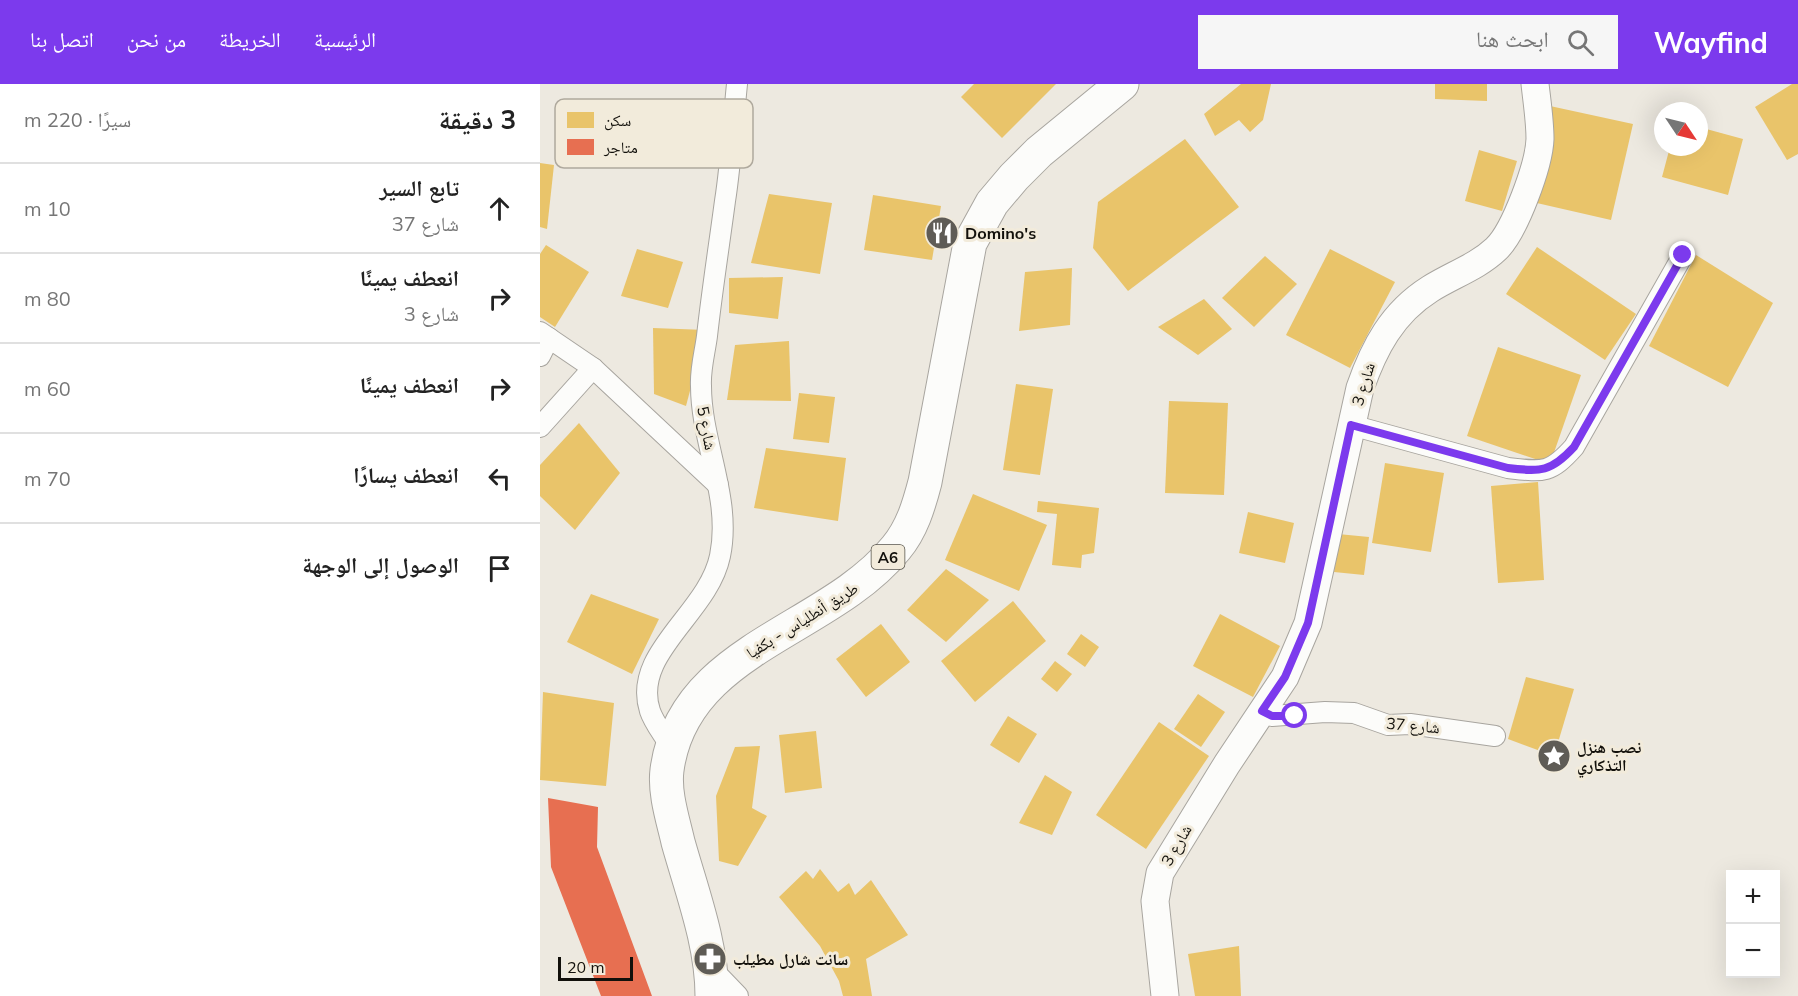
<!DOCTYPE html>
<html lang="ar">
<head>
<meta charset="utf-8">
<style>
  body { margin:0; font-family:Mulish,"Noto Naskh Arabic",sans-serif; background:#f6f6f6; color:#222; direction:rtl }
  .controls { position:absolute; right:18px; bottom:18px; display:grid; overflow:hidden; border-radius:0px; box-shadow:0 6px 24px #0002 }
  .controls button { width:54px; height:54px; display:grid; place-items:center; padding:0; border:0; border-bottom:2px solid #e0e0e0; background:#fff; color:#222; font:30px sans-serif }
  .compass { position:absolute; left:1114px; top:18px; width:54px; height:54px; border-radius:50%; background:#fff; box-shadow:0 6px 24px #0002; rotate:125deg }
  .scale { position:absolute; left:18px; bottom:15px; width:75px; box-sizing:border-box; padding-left:6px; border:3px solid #12100b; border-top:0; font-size:16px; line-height:21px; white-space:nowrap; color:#12100b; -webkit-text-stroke:4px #f2ebdb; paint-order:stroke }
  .stop { position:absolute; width:18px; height:18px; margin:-14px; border:4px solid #7c3aed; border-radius:50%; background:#fff }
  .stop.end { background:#7c3aed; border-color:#fff; box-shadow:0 2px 6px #0008 }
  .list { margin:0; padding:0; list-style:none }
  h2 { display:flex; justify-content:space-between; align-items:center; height:78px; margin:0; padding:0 24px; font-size:26px }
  h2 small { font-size:20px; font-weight:400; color:#767676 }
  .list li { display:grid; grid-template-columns:39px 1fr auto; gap:18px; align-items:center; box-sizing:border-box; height:90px; padding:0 24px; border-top:2px solid #e0e0e0 }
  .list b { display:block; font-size:22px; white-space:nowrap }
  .list p { margin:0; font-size:20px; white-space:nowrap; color:#767676 }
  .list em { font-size:20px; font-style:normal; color:#767676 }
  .icon { flex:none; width:33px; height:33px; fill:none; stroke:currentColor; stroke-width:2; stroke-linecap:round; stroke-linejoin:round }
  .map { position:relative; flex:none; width:1258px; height:912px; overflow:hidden; direction:ltr }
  header { display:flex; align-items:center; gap:36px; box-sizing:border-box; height:84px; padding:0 30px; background:#7c3aed; color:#fff }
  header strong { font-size:28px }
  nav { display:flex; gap:33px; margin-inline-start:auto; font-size:21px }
  .search { width:420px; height:54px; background:#f6f6f6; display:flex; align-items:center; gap:15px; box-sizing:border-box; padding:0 21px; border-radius:0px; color:#767676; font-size:22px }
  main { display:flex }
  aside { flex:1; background:#fff }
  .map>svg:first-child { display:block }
  .homes { fill:#e9c46a }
  .shops { fill:#e76f51 }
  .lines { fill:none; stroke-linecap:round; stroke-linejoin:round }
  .street-casing { stroke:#a8a59f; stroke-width:22 }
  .secondary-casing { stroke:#a8a59f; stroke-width:29 }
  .highway-casing { stroke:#a8a59f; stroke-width:35 }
  .street { stroke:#fcfcfa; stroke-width:20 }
  .secondary { stroke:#fcfcfa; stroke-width:27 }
  .highway { stroke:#fcfcfa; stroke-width:33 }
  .route { stroke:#7c3aed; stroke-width:8 }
  .labels { text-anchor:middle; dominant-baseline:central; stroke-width:6; stroke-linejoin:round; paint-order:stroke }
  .shield { fill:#f2ebdb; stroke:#555249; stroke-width:1.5 }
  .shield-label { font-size:15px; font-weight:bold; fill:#12100b }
  .poi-label { font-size:16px; font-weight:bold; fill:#12100b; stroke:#f2ebdb; text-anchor:start }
  .street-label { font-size:16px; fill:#12100b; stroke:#f2ebdb }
  .key { fill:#f2ebdb; stroke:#afa99d; stroke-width:1.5 }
  .key-label { font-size:16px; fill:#12100b }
</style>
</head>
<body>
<header>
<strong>Wayfind</strong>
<div class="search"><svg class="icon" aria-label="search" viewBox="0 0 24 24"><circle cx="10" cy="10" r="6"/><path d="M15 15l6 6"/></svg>ابحث هنا</div>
<nav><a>الرئيسية</a><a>الخريطة</a><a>من نحن</a><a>اتصل بنا</a></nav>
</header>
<main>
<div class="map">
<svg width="1258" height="912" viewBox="0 0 1258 912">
  <rect width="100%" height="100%" fill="#ede9e0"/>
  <g class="homes">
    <path d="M 434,0 L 516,0 L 462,54 L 421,13 Z"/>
    <path d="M 701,0 L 731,0 L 723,36 L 710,48 L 699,36 L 675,52 L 664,30 Z"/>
    <path d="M 895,0 L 947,0 L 947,17 L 895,15 Z"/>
    <path d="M 1252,0 L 1258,0 L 1258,70 L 1247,76 L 1215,23 Z"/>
    <path d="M 1010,22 L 1093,40 L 1071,136 L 988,117 Z"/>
    <path d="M 1159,43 L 1203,55 L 1188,111 L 1122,93 L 1130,63 L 1159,63 Z"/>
    <path d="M 645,55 L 699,123 L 588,207 L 553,164 L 558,118 Z"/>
    <path d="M 939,66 L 977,77 L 962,127 L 925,117 Z"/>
    <path d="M 0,79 L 14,81 L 7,145 L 0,143 Z"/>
    <path d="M 229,110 L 292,119 L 280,190 L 211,179 Z"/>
    <path d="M 333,111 L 401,122 L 392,176 L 324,166 Z"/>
    <path d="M 6,161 L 49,188 L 15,243 L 0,233 L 0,170 Z"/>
    <path d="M 997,163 L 1096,230 L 1065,276 L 966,210 Z"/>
    <path d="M 97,165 L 143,178 L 128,224 L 81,212 Z"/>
    <path d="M 790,165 L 855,198 L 810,284 L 746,251 Z"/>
    <path d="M 1156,171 L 1233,219 L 1188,303 L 1109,262 Z"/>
    <path d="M 725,172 L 757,200 L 714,243 L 682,214 Z"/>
    <path d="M 532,184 L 530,241 L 479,247 L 485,188 Z"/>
    <path d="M 243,193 L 238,235 L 189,229 L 189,194 Z"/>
    <path d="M 664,215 L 692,245 L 658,271 L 618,243 Z"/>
    <path d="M 113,244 L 166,246 L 146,322 L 114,310 Z"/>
    <path d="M 249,257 L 251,317 L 187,316 L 195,261 Z"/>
    <path d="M 958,263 L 1041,291 L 1010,380 L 927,352 Z"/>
    <path d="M 476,300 L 513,305 L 500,391 L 463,386 Z"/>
    <path d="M 259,309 L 295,313 L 289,359 L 253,355 Z"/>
    <path d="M 629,317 L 688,319 L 684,411 L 625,409 Z"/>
    <path d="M 39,339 L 80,389 L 35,446 L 0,412 L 0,381 Z"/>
    <path d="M 226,364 L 306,374 L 298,437 L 214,424 Z"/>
    <path d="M 845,379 L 904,389 L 891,468 L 832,459 Z"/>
    <path d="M 998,398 L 1004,496 L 958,499 L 951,402 Z"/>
    <path d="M 433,410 L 507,441 L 479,507 L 405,476 Z"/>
    <path d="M 498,417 L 559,424 L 554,469 L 542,471 L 541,484 L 512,481 L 517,430 L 497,428 Z"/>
    <path d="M 708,428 L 754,439 L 745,479 L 699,469 Z"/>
    <path d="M 798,450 L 829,453 L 824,491 L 794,488 Z"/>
    <path d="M 406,485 L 449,516 L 406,558 L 367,526 Z"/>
    <path d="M 51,510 L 119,535 L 92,590 L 27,558 Z"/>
    <path d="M 473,517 L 506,557 L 435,618 L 401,577 Z"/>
    <path d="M 680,530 L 740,562 L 713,613 L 653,582 Z"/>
    <path d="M 341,540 L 370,578 L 326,613 L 296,575 Z"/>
    <path d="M 541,550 L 559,563 L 545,583 L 527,570 Z"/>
    <path d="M 515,577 L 532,590 L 517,608 L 501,595 Z"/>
    <path d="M 986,593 L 1034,605 L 1014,672 L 968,655 Z"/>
    <path d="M 3,608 L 74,619 L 66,702 L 0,696 Z"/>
    <path d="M 658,610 L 685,628 L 661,663 L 634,645 Z"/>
    <path d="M 468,632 L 497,650 L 479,679 L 450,661 Z"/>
    <path d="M 619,638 L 669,672 L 606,765 L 556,731 Z"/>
    <path d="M 276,647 L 282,704 L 245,709 L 239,651 Z"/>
    <path d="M 220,662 L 212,724 L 227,732 L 198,782 L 179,777 L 176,712 L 195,663 Z"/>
    <path d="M 505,691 L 532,708 L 512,751 L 479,739 Z"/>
    <path d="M 280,785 L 298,808 L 309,799 L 315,811 L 331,796 L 368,851 L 326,875 L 332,912 L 303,912 L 299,897 L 280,862 L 239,813 L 266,787 L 273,795 Z"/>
    <path d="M 699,862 L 701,912 L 655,912 L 648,870 Z"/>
  </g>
  <path class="shops" d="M 8,714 L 58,723 L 57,763 L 112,912 L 61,912 L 11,783 Z"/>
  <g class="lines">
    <g class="street-casing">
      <g id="street">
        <path d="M 0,248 L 53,284 L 178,401"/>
        <path d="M 0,272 L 9,254"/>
        <path d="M 811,341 L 968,384 C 1003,388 1010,390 1034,363 L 1143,171"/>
        <path d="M 0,343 L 53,284"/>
        <path d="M 722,627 L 732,632 L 785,628 L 814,629 L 848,641 L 870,640 L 955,652"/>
        <path d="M 130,662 C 124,651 114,639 110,627 C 91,569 168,530 180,472 C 192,414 161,359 161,302 C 160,285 165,268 167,252 C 172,207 179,162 185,117 C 191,79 193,39 197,0"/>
        <path d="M 172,885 L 198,912"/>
      </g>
    </g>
    <g class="secondary-casing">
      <path id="secondary" d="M 625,912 L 615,817 L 620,789 L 687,680 L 745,593 L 768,539 L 820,304 C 834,264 852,229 890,205 C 912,191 937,183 956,165 C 975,147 999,81 1000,55 C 1000,37 997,18 995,0"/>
    </g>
    <g class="highway-casing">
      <path id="highway" d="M 172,912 C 172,860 152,808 138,758 C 133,736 124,709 127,686 C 143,564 288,548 356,464 C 372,445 379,421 385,398 L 430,159 L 452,119 L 474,93 L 499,68 L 582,0"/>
    </g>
    <use href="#street" class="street"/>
    <use href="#secondary" class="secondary"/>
    <use href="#highway" class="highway"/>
  </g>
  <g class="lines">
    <path class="route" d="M 755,632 L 732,632 L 722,627 L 745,593 L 768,539 L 811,341 L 968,384 C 1001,388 1011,388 1034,363 L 1143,171"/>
  </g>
  <defs>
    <g id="restaurant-disc" transform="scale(1.725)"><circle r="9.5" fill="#5f5c56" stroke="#f2ebdb"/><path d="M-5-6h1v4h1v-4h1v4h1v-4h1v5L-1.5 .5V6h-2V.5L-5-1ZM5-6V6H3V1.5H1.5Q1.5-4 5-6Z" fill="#fff"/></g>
    <g id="sight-disc" transform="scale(1.725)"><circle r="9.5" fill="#5f5c56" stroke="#f2ebdb"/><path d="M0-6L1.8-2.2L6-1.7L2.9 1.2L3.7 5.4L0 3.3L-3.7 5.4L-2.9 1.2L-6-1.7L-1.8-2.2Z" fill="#fff"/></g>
    <g id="pharmacy-disc" transform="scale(1.725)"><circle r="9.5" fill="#5f5c56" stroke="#f2ebdb"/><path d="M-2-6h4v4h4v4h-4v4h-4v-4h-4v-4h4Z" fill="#fff"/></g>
  </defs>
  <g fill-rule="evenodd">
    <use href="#restaurant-disc" x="402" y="149"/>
    <use href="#sight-disc" x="1014" y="672"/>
    <use href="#pharmacy-disc" x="170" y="875"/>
  </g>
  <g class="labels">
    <rect class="shield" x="331.5" y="461" width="33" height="24" rx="4.5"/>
    <g class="shield-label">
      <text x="348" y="473">A6</text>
    </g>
    <g class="poi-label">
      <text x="425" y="149">Domino's</text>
      <text x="1037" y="663">نصب هنزل<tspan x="1037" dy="18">التذكاري</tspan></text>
      <text x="193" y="875">سانت شارل مطيلب</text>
    </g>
    <g class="street-label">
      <text transform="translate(823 300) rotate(-73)">شارع 3</text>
      <text transform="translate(167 344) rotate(79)">شارع 5</text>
      <text transform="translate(262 536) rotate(-32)">طريق أنطلياس - بكفيا</text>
      <text transform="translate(873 641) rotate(5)">شارع 37</text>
      <text transform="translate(636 761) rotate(-60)">شارع 3</text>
    </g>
  </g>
  <rect x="15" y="15" width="198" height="69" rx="9" class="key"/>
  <rect x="27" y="28" width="27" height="16" fill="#e9c46a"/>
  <rect x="27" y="55" width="27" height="16" fill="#e76f51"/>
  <g class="key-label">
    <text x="64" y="42">سكن</text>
    <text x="64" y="69">متاجر</text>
  </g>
</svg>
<div class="controls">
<button>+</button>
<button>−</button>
</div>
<svg class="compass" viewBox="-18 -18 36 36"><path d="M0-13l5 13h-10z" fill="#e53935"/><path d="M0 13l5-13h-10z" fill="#767676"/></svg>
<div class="scale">20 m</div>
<div class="stop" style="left:755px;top:632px"></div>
<div class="stop end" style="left:1143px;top:171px"></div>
</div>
<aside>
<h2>3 دقيقة<small>سيرًا · 220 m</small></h2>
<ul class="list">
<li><svg class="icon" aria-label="ahead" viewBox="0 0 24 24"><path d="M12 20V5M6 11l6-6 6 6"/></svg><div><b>تابع السير</b><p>شارع 37</p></div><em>10 m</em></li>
<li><svg class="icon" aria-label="right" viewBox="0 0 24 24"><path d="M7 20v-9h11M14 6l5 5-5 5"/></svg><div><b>انعطف يمينًا</b><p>شارع 3</p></div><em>80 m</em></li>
<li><svg class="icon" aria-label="right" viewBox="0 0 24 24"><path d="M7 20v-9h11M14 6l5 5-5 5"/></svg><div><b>انعطف يمينًا</b></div><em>60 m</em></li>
<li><svg class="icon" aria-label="left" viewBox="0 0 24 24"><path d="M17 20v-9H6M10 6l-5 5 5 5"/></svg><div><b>انعطف يسارًا</b></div><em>70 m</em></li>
<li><svg class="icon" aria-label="arrive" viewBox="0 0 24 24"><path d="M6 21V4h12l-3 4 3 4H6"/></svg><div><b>الوصول إلى الوجهة</b></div></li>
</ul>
</aside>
</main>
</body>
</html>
